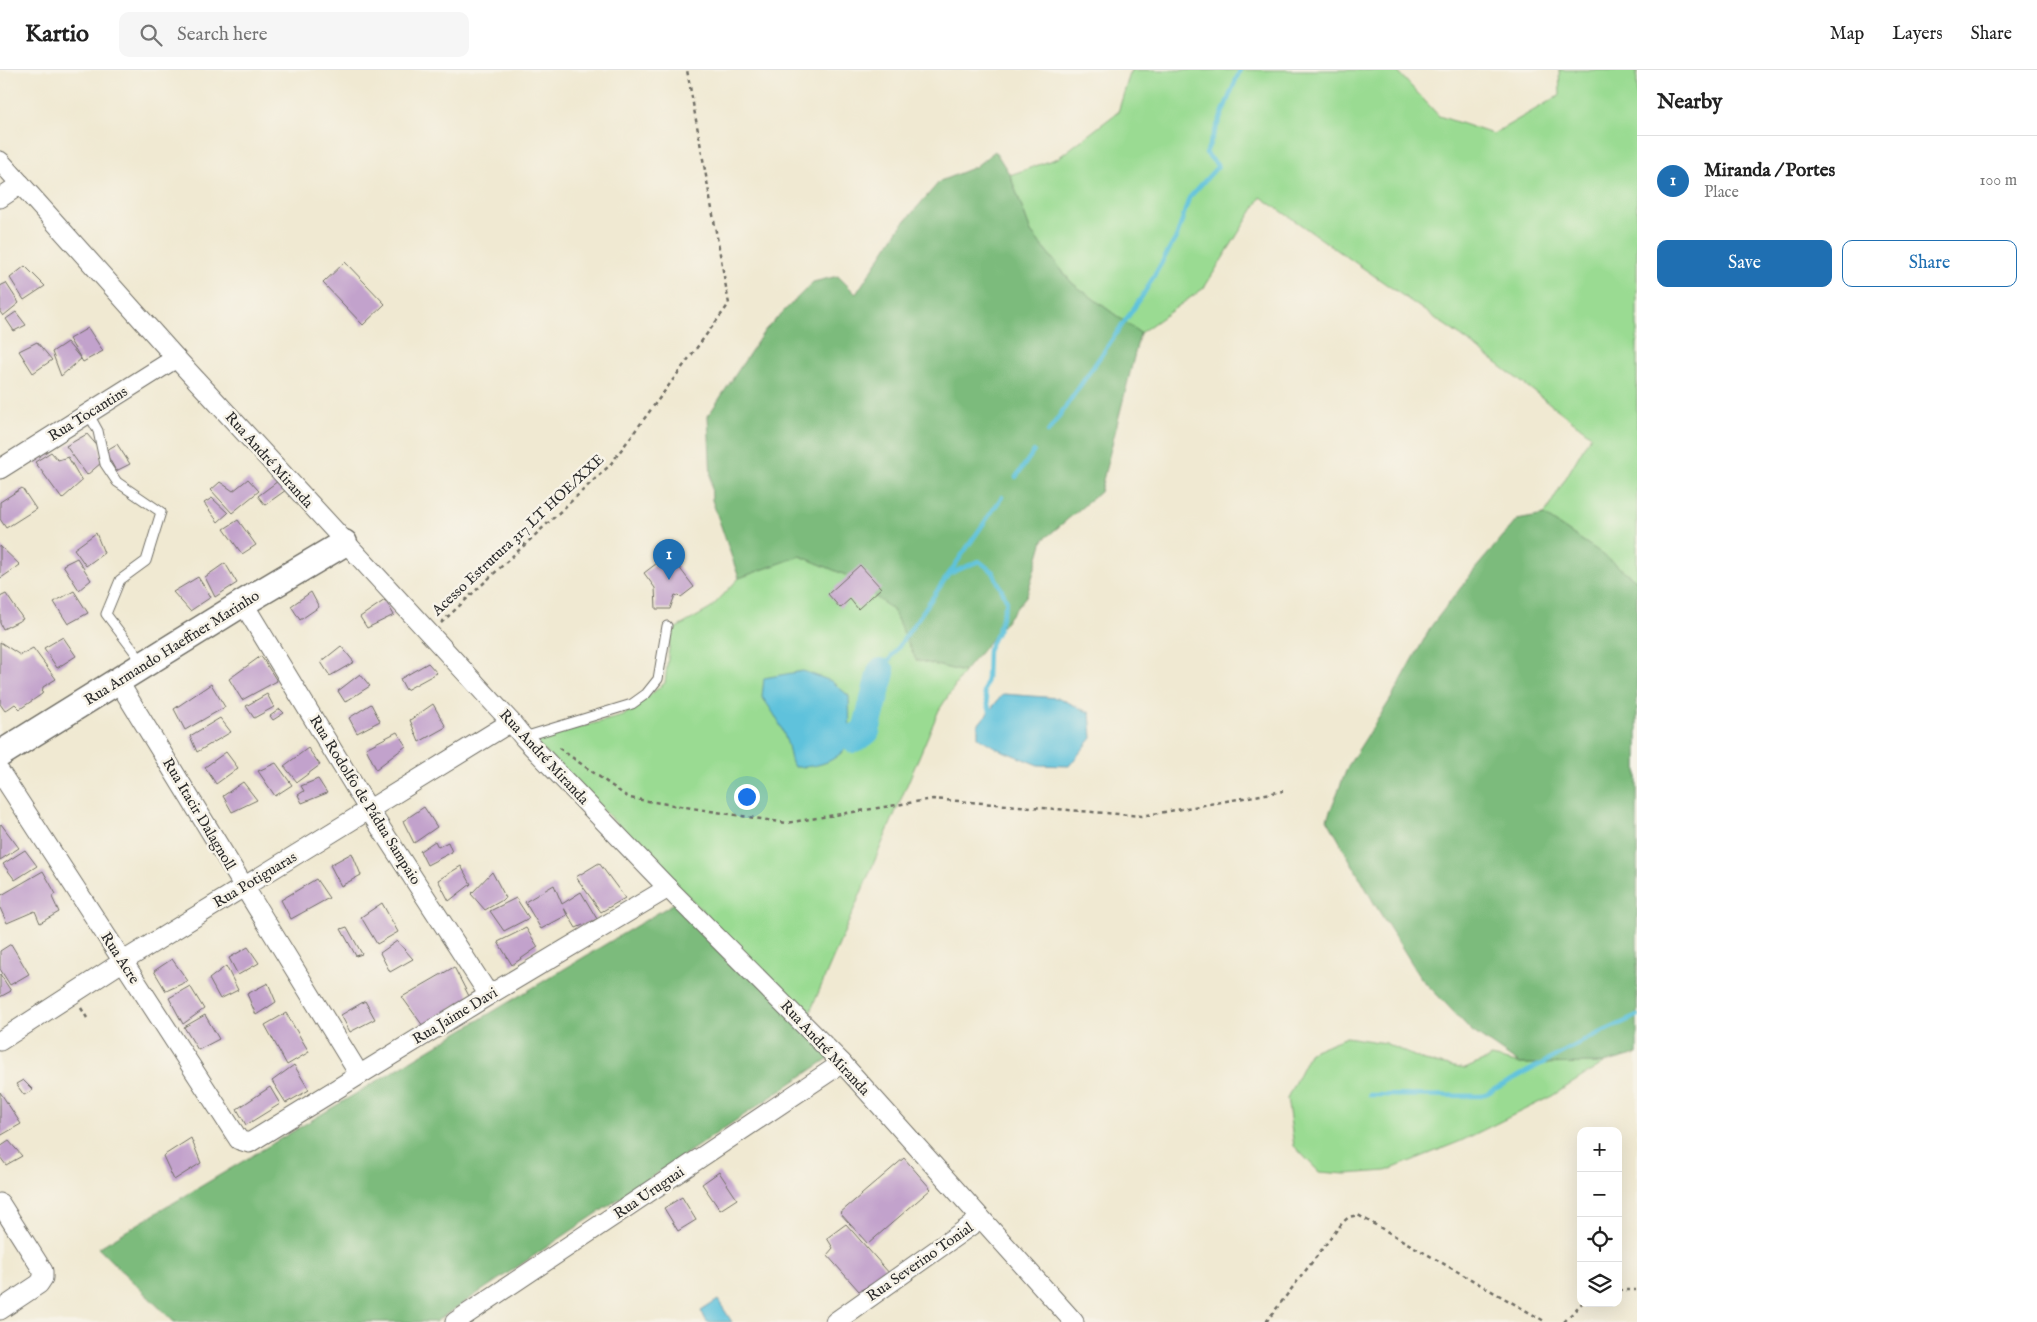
<!DOCTYPE html>
<html lang="en">
<head>
<meta charset="utf-8">
<style>
  body { margin:0; font-family:"IM FELL English",serif; background:#f6f6f6; color:#222 }
  .controls { position:absolute; right:15px; bottom:15px; display:grid; overflow:hidden; border-radius:10px; box-shadow:0 5px 20px #0002 }
  .controls button { width:45px; height:45px; display:grid; place-items:center; padding:0; border:0; border-bottom:1px solid #e0e0e0; background:#fff; color:#222; font:25px sans-serif }
  .you { position:absolute; left:746px; top:726px; width:18px; height:18px; margin:-12px; border:4px solid #fff; border-radius:50%; background:#1a73e8; box-shadow:0 0 0 8px #1a73e833 }
  .badge { display:grid; place-items:center; width:32px; height:32px; border-radius:50%; background:#1f6fb2; color:#fff; font-size:16px; font-weight:700 }
  .pin { position:absolute; translate:-50% -41px; filter:drop-shadow(0 1px 2px #0008) }
  .pin::after { content:''; position:absolute; top:26px; width:18px; height:15px; background:inherit; clip-path:polygon(0 0,100% 0,50% 100%) }
  .list { margin:0; padding:0; list-style:none }
  h2 { display:flex; justify-content:space-between; align-items:center; height:65px; margin:0; padding:0 20px; font-size:21px }
  h2 small { font-size:16px; font-weight:400; color:#767676 }
  .list li { display:grid; grid-template-columns:32px 1fr auto; gap:15px; align-items:center; box-sizing:border-box; height:90px; padding:0 20px; border-top:1px solid #e0e0e0 }
  .list b { display:block; font-size:19px; white-space:nowrap }
  .list p { margin:0; font-size:16px; white-space:nowrap; color:#767676 }
  .list em { font-size:16px; font-style:normal; color:#767676 }
  .actions { display:flex; gap:10px; padding:15px 20px }
  .actions a { flex:1; padding:11px 0; border:1px solid #1f6fb2; border-radius:10px; text-align:center; font-size:18px; color:#1f6fb2 }
  .actions .main { background:#1f6fb2; color:#fff }
  .icon { flex:none; width:28px; height:28px; fill:none; stroke:currentColor; stroke-width:2; stroke-linecap:round; stroke-linejoin:round }
  .map { position:relative; flex:none; width:1637px; height:1252px; overflow:hidden }
  header { display:flex; align-items:center; gap:30px; box-sizing:border-box; height:70px; padding:0 25px; background:#fff; border-bottom:1px solid #e0e0e0 }
  header strong { font-size:24px }
  nav { display:flex; gap:28px; margin-inline-start:auto; font-size:18px }
  .search { width:350px; height:45px; background:#f6f6f6; display:flex; align-items:center; gap:12px; box-sizing:border-box; padding:0 18px; border-radius:10px; color:#767676; font-size:19px }
  main { display:flex }
  aside { flex:1; background:#fff }
  .map>svg:first-child { display:block }
  .green { fill:#9adb92; stroke:#62835e }
  .forest { fill:#7bbb7c; stroke:#537354 }
  .water { fill:#5ec2dc; stroke:#447684 }
  .lines { fill:none; stroke-linecap:round; stroke-linejoin:round }
  .stream { stroke:#5ec2dc; stroke-width:4.5 }
  .river { stroke:#5ec2dc; stroke-width:28 }
  .building { fill:#c2a2cc }
  .lane-casing { stroke:#706e65; stroke-width:11 }
  .street-casing { stroke:#706e65; stroke-width:21 }
  .secondary-casing { stroke:#706e65; stroke-width:29 }
  .path { stroke:#706e65; stroke-width:2.5; stroke-dasharray:4 4; stroke-linecap:butt }
  .lane { stroke:#fff; stroke-width:9 }
  .street { stroke:#fff; stroke-width:19 }
  .secondary { stroke:#fff; stroke-width:26 }
  .labels { text-anchor:middle; dominant-baseline:central; stroke-width:5; stroke-linejoin:round; paint-order:stroke }
  .street-label { font-size:15px; fill:#2b2b2b; stroke:#f7f3e8 }
</style>
</head>
<body>
<header>
<strong>Kartio</strong>
<div class="search"><svg class="icon" aria-label="search" viewBox="0 0 24 24"><circle cx="10" cy="10" r="6"/><path d="M15 15l6 6"/></svg>Search here</div>
<nav><a>Map</a><a>Layers</a><a>Share</a></nav>
</header>
<main>
<div class="map">
<svg width="1637" height="1252" viewBox="0 0 1637 1252">
  <rect width="100%" height="100%" fill="#f7f3e8"/>
  <filter id="ink" filterUnits="userSpaceOnUse"><feTurbulence type="fractalNoise" baseFrequency=".02" numOctaves="2"/><feDisplacementMap in="SourceGraphic" scale="10" xChannelSelector="R" yChannelSelector="G"/><feConvolveMatrix kernelMatrix="1 2 1 2 8 2 1 2 1" color-interpolation-filters="sRGB"/></filter>
  <filter id="wash" filterUnits="userSpaceOnUse"><feTurbulence type="fractalNoise" baseFrequency=".0096" numOctaves="4" result="noise"/><feDisplacementMap in="SourceGraphic" scale="20" xChannelSelector="R" yChannelSelector="G"/><feGaussianBlur stdDeviation="1.12" result="paint"/><feColorMatrix in="noise" values="0 0 0 0 0 0 0 0 0 0 0 0 0 0 0 0 0 1.4 0 .05"/><feComposite in="paint" operator="in"/></filter>
  <g filter="url(#wash)">
    <rect width="100%" height="100%" fill="#f0e9d2"/>
    <g class="green">
      <path d="M 1131,0 L 1396,0 L 1439,46 L 1493,64 L 1560,25 L 1559,0 L 1637,0 L 1637,511 L 1598,481 L 1544,445 L 1591,365 L 1465,269 L 1261,127 L 1204,218 L 1140,263 L 1072,213 L 1031,162 L 1010,105 L 1058,88 L 1118,42 Z"/>
      <path d="M 800,486 L 848,506 L 893,540 L 916,590 L 964,602 L 939,640 L 808,947 L 533,669 L 623,646 L 665,613 L 671,561 L 710,539 L 739,508 Z"/>
      <path d="M 1346,967 L 1385,973 L 1425,991 L 1465,999 L 1492,987 L 1520,994 L 1604,993 L 1552,1026 L 1461,1071 L 1386,1101 L 1346,1104 L 1319,1102 L 1294,1076 L 1287,1028 L 1310,982 Z"/>
    </g>
    <g class="forest">
      <path d="M 995,81 L 1010,105 L 1031,162 L 1072,213 L 1140,263 L 1100,422 L 1043,470 L 1027,525 L 964,602 L 916,590 L 893,540 L 848,506 L 800,486 L 739,508 L 712,430 L 708,346 L 765,260 L 813,212 L 838,206 L 856,224 L 900,157 L 940,111 L 975,97 Z"/>
      <path d="M 1544,445 L 1598,481 L 1637,511 L 1637,984 L 1604,993 L 1520,994 L 1472,961 L 1421,908 L 1374,833 L 1327,749 L 1348,696 L 1392,627 L 1432,555 L 1475,499 L 1517,450 Z"/>
      <path d="M 686,826 L 841,980 L 435,1252 L 174,1252 L 98,1178 Z"/>
    </g>
    <g class="water">
      <path d="M 803,601 L 831,611 L 849,626 L 850,668 L 854,669 C 836,692 822,697 794,697 C 789,688 790,679 786,670 C 781,654 772,640 762,627 L 764,608 Z"/>
      <path d="M 1003,624 L 1059,628 L 1090,643 L 1092,668 L 1069,696 L 1038,695 L 998,679 L 978,667 L 978,655 Z"/>
      <path d="M 718,1230 L 732,1252 L 707,1252 L 701,1241 Z"/>
    </g>
    <g class="lines">
      <g class="stream">
        <path d="M 1048,362 L 1143,225 L 1177,166 L 1189,128 L 1218,96 L 1206,83 L 1240,0"/>
        <path d="M 1016,407 L 1034,381"/>
        <path d="M 949,504 L 979,491 L 993,502 L 1007,531 L 998,560 L 988,580 L 987,608 L 984,622 L 990,641"/>
        <path d="M 881,602 L 1002,427"/>
        <path d="M 1370,1025 L 1482,1026 L 1589,968 L 1637,946"/>
      </g>
      <path class="river" d="M 854,669 L 866,661 L 881,602"/>
    </g>
    <g id="blocks">
      <g class="building">
        <path d="M 345,192 L 385,234 L 363,255 L 323,213 Z"/>
        <path d="M 25,196 L 45,216 L 24,230 L 10,208 Z"/>
        <path d="M 6,213 L 19,233 L 3,246 L 0,242 L 0,216 Z"/>
        <path d="M 16,242 L 26,255 L 14,261 L 6,249 Z"/>
        <path d="M 88,258 L 103,281 L 83,292 L 69,269 Z"/>
        <path d="M 37,272 L 52,290 L 33,303 L 19,281 Z"/>
        <path d="M 67,272 L 81,289 L 61,306 L 52,282 Z"/>
        <path d="M 87,364 L 100,379 L 101,393 L 87,405 L 66,376 Z"/>
        <path d="M 117,374 L 130,394 L 116,401 L 105,381 Z"/>
        <path d="M 51,382 L 58,390 L 68,387 L 82,411 L 62,429 L 35,392 Z"/>
        <path d="M 248,409 L 259,421 L 232,443 L 211,420 L 220,412 L 233,421 Z"/>
        <path d="M 278,411 L 286,420 L 265,435 L 258,426 Z"/>
        <path d="M 22,418 L 36,439 L 6,458 L 0,449 L 0,432 Z"/>
        <path d="M 212,428 L 228,443 L 218,452 L 204,433 Z"/>
        <path d="M 238,450 L 256,475 L 242,484 L 224,459 Z"/>
        <path d="M 96,463 L 104,483 L 86,496 L 74,479 Z"/>
        <path d="M 0,476 L 20,495 L 1,508 L 0,507 Z"/>
        <path d="M 669,484 L 694,517 L 681,527 L 675,525 L 670,539 L 656,539 L 655,518 L 644,503 Z"/>
        <path d="M 77,488 L 91,510 L 79,520 L 63,495 Z"/>
        <path d="M 225,493 L 237,513 L 215,527 L 205,507 Z"/>
        <path d="M 860,495 L 881,518 L 858,539 L 850,529 L 840,538 L 828,524 Z"/>
        <path d="M 198,507 L 211,527 L 190,541 L 173,522 Z"/>
        <path d="M 74,521 L 88,543 L 68,554 L 54,532 Z"/>
        <path d="M 311,522 L 319,537 L 300,550 L 291,536 Z"/>
        <path d="M 6,524 L 23,549 L 3,559 L 0,553 L 0,527 Z"/>
        <path d="M 385,530 L 394,545 L 367,558 L 360,547 Z"/>
        <path d="M 63,567 L 76,586 L 57,598 L 44,578 Z"/>
        <path d="M 0,572 L 20,585 L 33,578 L 56,609 L 43,617 L 42,624 L 20,639 L 15,634 L 5,641 L 0,634 Z"/>
        <path d="M 341,576 L 354,592 L 330,606 L 321,592 Z"/>
        <path d="M 261,586 L 277,611 L 242,630 L 229,609 Z"/>
        <path d="M 428,593 L 437,603 L 406,620 L 400,609 Z"/>
        <path d="M 360,604 L 370,616 L 345,632 L 338,621 Z"/>
        <path d="M 211,614 L 225,637 L 185,660 L 174,639 Z"/>
        <path d="M 267,624 L 274,637 L 254,648 L 246,636 Z"/>
        <path d="M 371,634 L 380,651 L 357,663 L 349,648 Z"/>
        <path d="M 433,634 L 446,657 L 419,672 L 410,650 Z"/>
        <path d="M 280,639 L 284,643 L 273,650 L 270,646 Z"/>
        <path d="M 220,648 L 231,662 L 197,682 L 190,666 Z"/>
        <path d="M 397,662 L 406,676 L 376,699 L 366,678 Z"/>
        <path d="M 308,678 L 320,695 L 297,712 L 284,696 Z"/>
        <path d="M 226,682 L 238,698 L 216,714 L 205,697 Z"/>
        <path d="M 276,693 L 292,715 L 275,726 L 258,701 Z"/>
        <path d="M 318,709 L 327,723 L 302,733 L 298,725 L 304,721 L 301,716 Z"/>
        <path d="M 243,712 L 257,730 L 232,742 L 223,726 Z"/>
        <path d="M 424,737 L 437,757 L 414,773 L 403,751 Z"/>
        <path d="M 1,754 L 19,778 L 0,790 L 0,755 Z"/>
        <path d="M 435,771 L 438,777 L 448,772 L 452,782 L 427,795 L 420,781 Z"/>
        <path d="M 25,780 L 37,796 L 15,810 L 3,794 Z"/>
        <path d="M 352,783 L 361,805 L 341,816 L 330,795 Z"/>
        <path d="M 599,793 L 625,828 L 601,842 L 576,807 Z"/>
        <path d="M 461,796 L 471,814 L 449,831 L 438,810 Z"/>
        <path d="M 43,801 L 56,824 L 52,827 L 59,842 L 40,853 L 35,841 L 7,853 L 0,838 L 0,826 Z"/>
        <path d="M 492,802 L 506,828 L 485,840 L 471,824 Z"/>
        <path d="M 316,809 L 329,828 L 291,849 L 281,830 Z"/>
        <path d="M 554,815 L 562,834 L 581,822 L 597,849 L 576,858 L 564,838 L 567,845 L 541,859 L 525,832 Z"/>
        <path d="M 516,828 L 529,848 L 504,861 L 490,841 Z"/>
        <path d="M 382,833 L 398,862 L 377,874 L 361,847 Z"/>
        <path d="M 347,857 L 362,884 L 356,886 L 341,859 Z"/>
        <path d="M 526,858 L 538,877 L 512,895 L 498,872 Z"/>
        <path d="M 397,871 L 413,889 L 390,902 L 380,883 Z"/>
        <path d="M 11,874 L 29,904 L 10,915 L 0,899 L 0,881 Z"/>
        <path d="M 248,877 L 259,893 L 238,905 L 229,888 Z"/>
        <path d="M 172,889 L 188,911 L 166,921 L 154,901 Z"/>
        <path d="M 226,896 L 238,920 L 220,929 L 209,909 Z"/>
        <path d="M 454,897 L 470,928 L 423,956 L 402,927 Z"/>
        <path d="M 0,904 L 11,921 L 0,927 Z"/>
        <path d="M 268,913 L 276,932 L 256,945 L 247,924 Z"/>
        <path d="M 190,916 L 204,939 L 183,954 L 169,928 Z"/>
        <path d="M 365,931 L 375,949 L 350,962 L 341,945 Z"/>
        <path d="M 286,943 L 309,982 L 287,995 L 265,955 Z"/>
        <path d="M 205,945 L 219,969 L 198,980 L 184,957 Z"/>
        <path d="M 294,995 L 309,1020 L 286,1033 L 272,1011 Z"/>
        <path d="M 23,1010 L 33,1020 L 24,1025 L 16,1014 Z"/>
        <path d="M 270,1017 L 280,1034 L 246,1055 L 237,1039 Z"/>
        <path d="M 0,1022 L 21,1054 L 0,1066 Z"/>
        <path d="M 191,1068 L 201,1093 L 174,1110 L 163,1086 Z"/>
        <path d="M 9,1071 L 22,1086 L 6,1095 L 0,1087 L 0,1077 Z"/>
        <path d="M 904,1088 L 931,1119 L 868,1174 L 840,1143 Z"/>
        <path d="M 719,1102 L 737,1129 L 720,1140 L 702,1114 Z"/>
        <path d="M 682,1127 L 696,1150 L 678,1161 L 664,1138 Z"/>
        <path d="M 846,1154 L 890,1204 L 859,1221 L 827,1185 L 833,1178 L 827,1168 Z"/>
      </g>
    </g>
  </g>
  <g filter="url(#ink)">
    <use href="#blocks" fill-opacity="0" stroke="#706e65" stroke-width="1"/>
    <g class="lines">
      <g class="lane-casing">
        <g id="lane">
          <path d="M 88,343 L 98,361 L 105,394 L 117,412 L 161,442 L 146,491 L 120,510 L 106,544 L 143,593"/>
          <path d="M 524,667 L 632,634 L 646,624 L 658,609 L 667,556"/>
        </g>
      </g>
      <g class="street-casing">
        <g id="street">
          <path d="M 0,91 L 176,288 L 511,652 L 524,668 L 668,818 L 842,993 L 1074,1252"/>
          <path d="M 0,128 L 21,114"/>
          <path d="M 0,399 L 176,288"/>
          <path d="M 243,533 L 369,740 L 489,925"/>
          <path d="M 118,611 L 359,1004"/>
          <path d="M 0,702 L 239,1070 L 249,1073 L 489,925 L 668,818"/>
          <path d="M 0,971 L 122,892 L 511,652"/>
          <path d="M 0,1133 L 43,1201 L 43,1208 L 39,1214 L 0,1240"/>
          <path d="M 455,1252 L 842,993"/>
          <path d="M 835,1252 L 980,1149"/>
        </g>
      </g>
      <g class="secondary-casing">
        <path id="secondary" d="M 0,684 L 243,533 L 344,473"/>
      </g>
      <g class="path">
        <path d="M 441,553 L 610,395 L 729,234 L 687,0"/>
        <path d="M 559,678 L 629,728 L 786,753 L 933,729 L 1142,746 L 1283,721"/>
        <path d="M 81,938 L 87,948"/>
        <path d="M 1618,1220 L 1636,1220"/>
        <path d="M 1266,1252 L 1343,1152 L 1349,1147 L 1358,1145 L 1546,1252"/>
        <path d="M 1564,1252 L 1582,1233"/>
      </g>
      <use href="#lane" class="lane"/>
      <use href="#street" class="street"/>
      <use href="#secondary" class="secondary"/>
    </g>
  </g>
  <g class="labels">
    <g class="street-label">
      <text transform="translate(88 344) rotate(-32)">Rua Tocantins</text>
      <text transform="translate(269 390) rotate(48)">Rua André Miranda</text>
      <text transform="translate(518 465) rotate(-43)">Acesso Estrutura 317 LT HOE/XXE</text>
      <text transform="translate(172 578) rotate(-32)">Rua Armando Haeffner Marinho</text>
      <text transform="translate(544 687) rotate(47)">Rua André Miranda</text>
      <text transform="translate(365 730) rotate(58)">Rua Rodolfo de Pádua Sampaio</text>
      <text transform="translate(199 744) rotate(59)">Rua Itacir Dalagnoll</text>
      <text transform="translate(255 810) rotate(-31)">Rua Potiguaras</text>
      <text transform="translate(120 888) rotate(57)">Rua Acre</text>
      <text transform="translate(455 946) rotate(-31)">Rua Jaime Davi</text>
      <text transform="translate(825 978) rotate(47)">Rua André Miranda</text>
      <text transform="translate(649 1123) rotate(-34)">Rua Uruguai</text>
      <text transform="translate(920 1192) rotate(-35)">Rua Severino Tonial</text>
    </g>
  </g>
</svg>
<div class="controls">
<button>+</button>
<button>−</button>
<button><svg class="icon" aria-label="locate" viewBox="0 0 24 24"><circle cx="12" cy="12" r="6"/><path d="M12 2v4M12 18v4M2 12h4M18 12h4"/></svg></button>
<button><svg class="icon" aria-label="layers" viewBox="0 0 24 24"><path d="M12 4l9 5-9 5-9-5zM3 14l9 5 9-5"/></svg></button>
</div>
<div class="you"></div>
<div class="pin badge" style="left:669px;top:510px">1</div>
</div>
<aside>
<h2>Nearby<small></small></h2>
<ul class="list">
<li><span class="badge">1</span><div><b>Miranda / Portes</b><p>Place</p></div><em>100 m</em></li>
</ul>
<div class="actions"><a class="main">Save</a><a>Share</a></div>
</aside>
</main>
</body>
</html>
